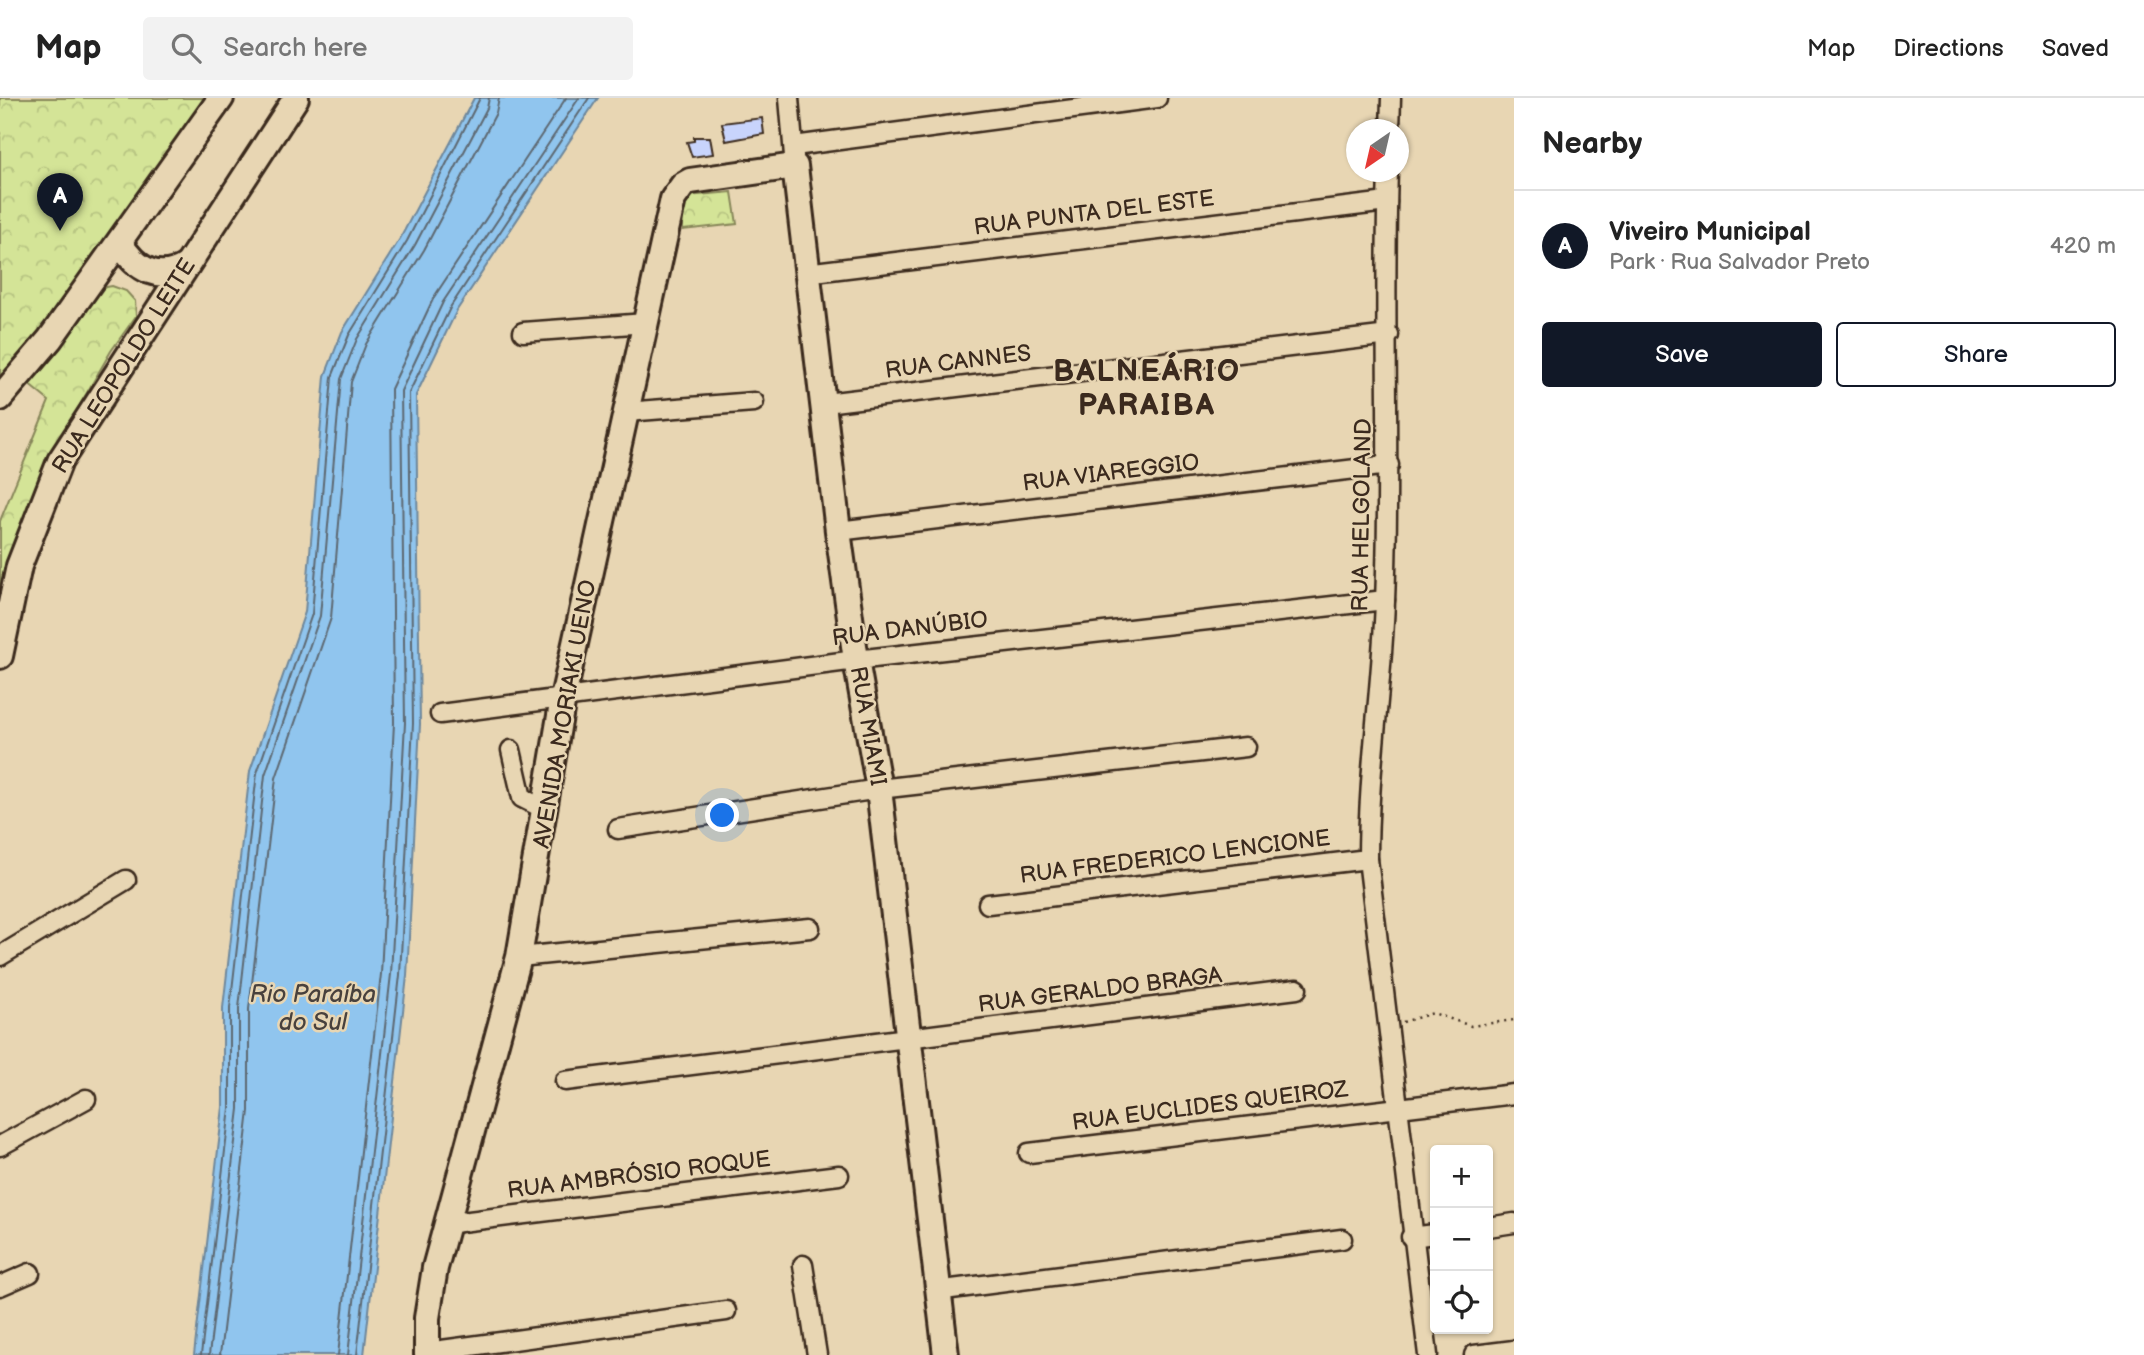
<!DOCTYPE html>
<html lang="en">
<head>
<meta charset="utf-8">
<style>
  body { margin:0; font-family:"Balsamiq Sans",sans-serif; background:#f2f2f2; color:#222 }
  .controls { position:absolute; right:21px; bottom:21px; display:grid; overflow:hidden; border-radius:7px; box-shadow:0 2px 5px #0004 }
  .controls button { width:63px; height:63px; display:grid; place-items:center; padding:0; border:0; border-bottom:2px solid #e0e0e0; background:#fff; color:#222; font:35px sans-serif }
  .compass { position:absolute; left:1346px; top:21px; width:63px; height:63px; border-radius:50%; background:#fff; box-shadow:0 2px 5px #0004; rotate:214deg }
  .you { position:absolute; left:723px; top:718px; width:24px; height:24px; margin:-18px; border:5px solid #fff; border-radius:50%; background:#1a73e8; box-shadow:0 0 0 10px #1a73e833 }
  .badge { display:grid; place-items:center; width:46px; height:46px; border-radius:50%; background:#111827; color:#fff; font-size:23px; font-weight:700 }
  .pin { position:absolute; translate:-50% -58px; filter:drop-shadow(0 2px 4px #0008) }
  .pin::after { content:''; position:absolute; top:37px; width:24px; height:21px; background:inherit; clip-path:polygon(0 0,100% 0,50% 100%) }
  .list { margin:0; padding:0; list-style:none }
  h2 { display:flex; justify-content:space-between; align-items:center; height:91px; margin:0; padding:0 28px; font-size:30px }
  h2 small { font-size:23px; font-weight:400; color:#767676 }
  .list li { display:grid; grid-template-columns:46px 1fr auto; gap:21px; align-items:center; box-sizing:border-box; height:112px; padding:0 28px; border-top:2px solid #e0e0e0 }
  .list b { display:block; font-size:26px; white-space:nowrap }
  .list p { margin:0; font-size:23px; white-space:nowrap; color:#767676 }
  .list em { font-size:23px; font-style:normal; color:#767676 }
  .actions { display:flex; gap:14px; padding:21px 28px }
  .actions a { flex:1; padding:16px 0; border:2px solid #111827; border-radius:7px; text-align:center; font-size:24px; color:#111827 }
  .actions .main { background:#111827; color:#fff }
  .icon { flex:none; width:38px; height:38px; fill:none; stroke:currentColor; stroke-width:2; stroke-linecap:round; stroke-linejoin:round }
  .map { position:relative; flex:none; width:1514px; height:1257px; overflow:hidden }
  header { display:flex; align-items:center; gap:42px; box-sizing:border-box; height:98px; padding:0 35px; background:#fff; border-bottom:2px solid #e0e0e0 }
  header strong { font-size:33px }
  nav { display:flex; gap:38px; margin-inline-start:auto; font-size:24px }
  .search { width:490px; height:63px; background:#f2f2f2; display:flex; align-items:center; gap:18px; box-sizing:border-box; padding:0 24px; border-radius:7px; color:#767676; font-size:26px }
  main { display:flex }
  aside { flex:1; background:#fff }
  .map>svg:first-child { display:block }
  .park { fill:url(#park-crowns); stroke:#88875a; stroke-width:2 }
  .water { fill:#90c5ee; stroke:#6e879b; stroke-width:2 }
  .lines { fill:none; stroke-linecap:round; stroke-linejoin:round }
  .shore { stroke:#5d6871; stroke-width:2 }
  .building { fill:#c8d4fc; stroke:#3b2a1e; stroke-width:2 }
  .street-casing { stroke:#3b2a1e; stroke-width:23 }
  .secondary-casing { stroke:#3b2a1e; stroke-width:30 }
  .path { stroke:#3b2a1e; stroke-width:2.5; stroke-dasharray:2 5; stroke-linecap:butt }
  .street { stroke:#e8d6b3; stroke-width:18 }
  .secondary { stroke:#e8d6b3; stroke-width:24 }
  .labels { text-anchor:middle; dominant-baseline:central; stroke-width:5; stroke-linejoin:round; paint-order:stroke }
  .street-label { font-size:23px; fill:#3b2a1e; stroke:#e8d6b3 }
  .water-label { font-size:24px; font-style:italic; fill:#48413d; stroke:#e8d6b3 }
  .district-label { font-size:30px; font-weight:bold; letter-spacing:2px; fill:#3b2a1e; stroke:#e8d6b3 }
</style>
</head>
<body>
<header>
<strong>Map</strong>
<div class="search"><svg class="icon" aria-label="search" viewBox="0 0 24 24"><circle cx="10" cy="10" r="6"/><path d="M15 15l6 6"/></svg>Search here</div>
<nav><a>Map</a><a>Directions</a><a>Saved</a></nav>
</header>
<main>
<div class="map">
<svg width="1514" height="1257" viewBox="0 0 1514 1257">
  <defs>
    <pattern id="park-crowns" width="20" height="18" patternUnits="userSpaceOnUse" patternTransform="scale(1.75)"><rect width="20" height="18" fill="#d4e497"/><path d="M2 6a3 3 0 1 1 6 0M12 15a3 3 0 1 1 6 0" fill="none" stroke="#b7c482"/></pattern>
  </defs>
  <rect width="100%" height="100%" fill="#e8d6b3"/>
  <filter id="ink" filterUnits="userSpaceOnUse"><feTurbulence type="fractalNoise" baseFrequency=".0143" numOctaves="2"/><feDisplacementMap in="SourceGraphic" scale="14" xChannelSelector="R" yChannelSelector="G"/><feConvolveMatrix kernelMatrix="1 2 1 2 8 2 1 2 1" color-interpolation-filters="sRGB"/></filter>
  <g filter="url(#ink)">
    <g class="park">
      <path d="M 0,0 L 221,0 L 0,284 Z"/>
      <path d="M 732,94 L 737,126 L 683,132 L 682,113 L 687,98 Z"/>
      <path d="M 112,188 L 126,193 L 135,203 L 136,218 L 111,253 L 62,338 L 0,520 L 0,423 L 49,303 L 27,285 L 96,191 Z"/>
    </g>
    <path class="water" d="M 474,0 L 598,0 L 457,212 L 416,297 L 420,626 L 407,878 L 364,1257 L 194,1257 L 223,1009 L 223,910 L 250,673 L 305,514 L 325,278 L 342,234 L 401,139 Z"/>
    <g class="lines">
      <g class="shore">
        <path d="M 201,1257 L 230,1010 L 230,910 L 257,675 L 312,516 L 332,279 L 349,237 L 407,143 L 480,0"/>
        <path d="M 209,1257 L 239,1011 L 239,910 L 265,677 L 320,518 L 341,281 L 357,241 L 415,147 L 487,10 L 489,0"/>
        <path d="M 220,1257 L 249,1013 L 249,911 L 276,680 L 331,520 L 351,284 L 366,246 L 424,152 L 496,15 L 499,0"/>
        <path d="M 338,1257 L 381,876 L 394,625 L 391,291 L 434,199 L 566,0"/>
        <path d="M 348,1257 L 391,876 L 405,625 L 401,293 L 443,204 L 579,0"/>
        <path d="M 357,1257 L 400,877 L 413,625 L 409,295 L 451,208 L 589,0"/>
      </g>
    </g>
    <g class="building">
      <path d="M 762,20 L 764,36 L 726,43 L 722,25 Z"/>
      <path d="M 694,39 L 710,39 L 713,56 L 692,59 L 687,44 L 694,43 Z"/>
    </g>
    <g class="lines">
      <g class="street-casing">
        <g id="street">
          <path d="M 789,0 L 794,58"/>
          <path d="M 1390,32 L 1391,0"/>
          <path d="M 794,48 L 1157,0"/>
          <path d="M 1388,74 C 1383,216 1391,360 1385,503 C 1382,589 1368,674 1368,761 L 1428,1257"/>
          <path d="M 806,175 L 1387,104"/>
          <path d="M 523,234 L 646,225"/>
          <path d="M 825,305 L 1389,237"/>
          <path d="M 626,314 L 754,304"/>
          <path d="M 838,433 L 1389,367"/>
          <path d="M 440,616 L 856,562 L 1385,502"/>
          <path d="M 511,652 L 522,700 L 546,712"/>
          <path d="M 618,731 L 879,691 L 1246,649"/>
          <path d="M 988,806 L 1368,761"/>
          <path d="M 0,858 L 126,782"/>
          <path d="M 519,859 L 810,830"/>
          <path d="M 565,983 L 1297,891"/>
          <path d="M 0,1048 L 86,1001"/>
          <path d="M 1029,1055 L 1514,996"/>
          <path d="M 445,1126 L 839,1077"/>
          <path d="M 1488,1129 L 1514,1125"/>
          <path d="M 1411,1139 L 1435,1136"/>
          <path d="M 803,1167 L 817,1257"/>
          <path d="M 0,1188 L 30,1175"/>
          <path d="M 936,1193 L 1342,1141"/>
          <path d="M 427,1254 L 726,1213"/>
          <path d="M 1474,1257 L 1514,1252"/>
        </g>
      </g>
      <g class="secondary-casing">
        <g id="secondary">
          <path d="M 120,145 C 136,172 159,185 187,167"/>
          <path d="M 0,300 L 50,241 L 221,0"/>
          <path d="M 0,558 L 19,468 L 60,363 L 296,0"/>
          <path d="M 427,1257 L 427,1220 L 435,1170 L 519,859 L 563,600 L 673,101 L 683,87 L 690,83 L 795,68 L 838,433 L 856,562 L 879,691 L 946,1257"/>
        </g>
      </g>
      <path class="path" d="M 1403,924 L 1433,915 L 1471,928 L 1514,922"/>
      <use href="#street" class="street"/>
      <use href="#secondary" class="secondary"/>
    </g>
  </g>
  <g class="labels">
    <g class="street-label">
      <text transform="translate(1094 115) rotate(-7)">RUA PUNTA DEL ESTE</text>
      <text transform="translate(958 264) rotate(-7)">RUA CANNES</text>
      <text transform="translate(124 268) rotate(-58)">RUA LEOPOLDO LEITE</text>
      <text transform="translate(1111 375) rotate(-7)">RUA VIAREGGIO</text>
      <text transform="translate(1362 417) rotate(-89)">RUA HELGOLAND</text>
      <text transform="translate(910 531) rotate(-7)">RUA DANÚBIO</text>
      <text transform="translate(565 616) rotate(-80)">AVENIDA MORIAKI UENO</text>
      <text transform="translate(868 628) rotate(80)">RUA MIAMI</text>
      <text transform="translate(1175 759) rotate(-7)">RUA FREDERICO LENCIONE</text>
      <text transform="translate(1100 892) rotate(-7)">RUA GERALDO BRAGA</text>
      <text transform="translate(1210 1008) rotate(-7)">RUA EUCLIDES QUEIROZ</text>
      <text transform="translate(639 1077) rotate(-7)">RUA AMBRÓSIO ROQUE</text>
    </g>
    <g class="water-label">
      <text x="313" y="896">Rio Paraíba<tspan x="313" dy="28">do Sul</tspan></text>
    </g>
    <g class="district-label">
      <text x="1147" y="274">BALNEÁRIO<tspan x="1147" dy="34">PARAIBA</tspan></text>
    </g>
  </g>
</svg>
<div class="controls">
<button>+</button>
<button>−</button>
<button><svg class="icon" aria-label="locate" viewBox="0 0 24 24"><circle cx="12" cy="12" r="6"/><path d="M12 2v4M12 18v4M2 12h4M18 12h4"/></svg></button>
</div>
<svg class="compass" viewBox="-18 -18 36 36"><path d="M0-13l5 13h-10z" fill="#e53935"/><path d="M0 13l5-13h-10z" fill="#767676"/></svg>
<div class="you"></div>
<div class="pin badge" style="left:60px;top:133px">A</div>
</div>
<aside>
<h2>Nearby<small></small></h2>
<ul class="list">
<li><span class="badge">A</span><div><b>Viveiro Municipal</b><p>Park · Rua Salvador Preto</p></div><em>420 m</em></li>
</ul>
<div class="actions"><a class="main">Save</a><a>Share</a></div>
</aside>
</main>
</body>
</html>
